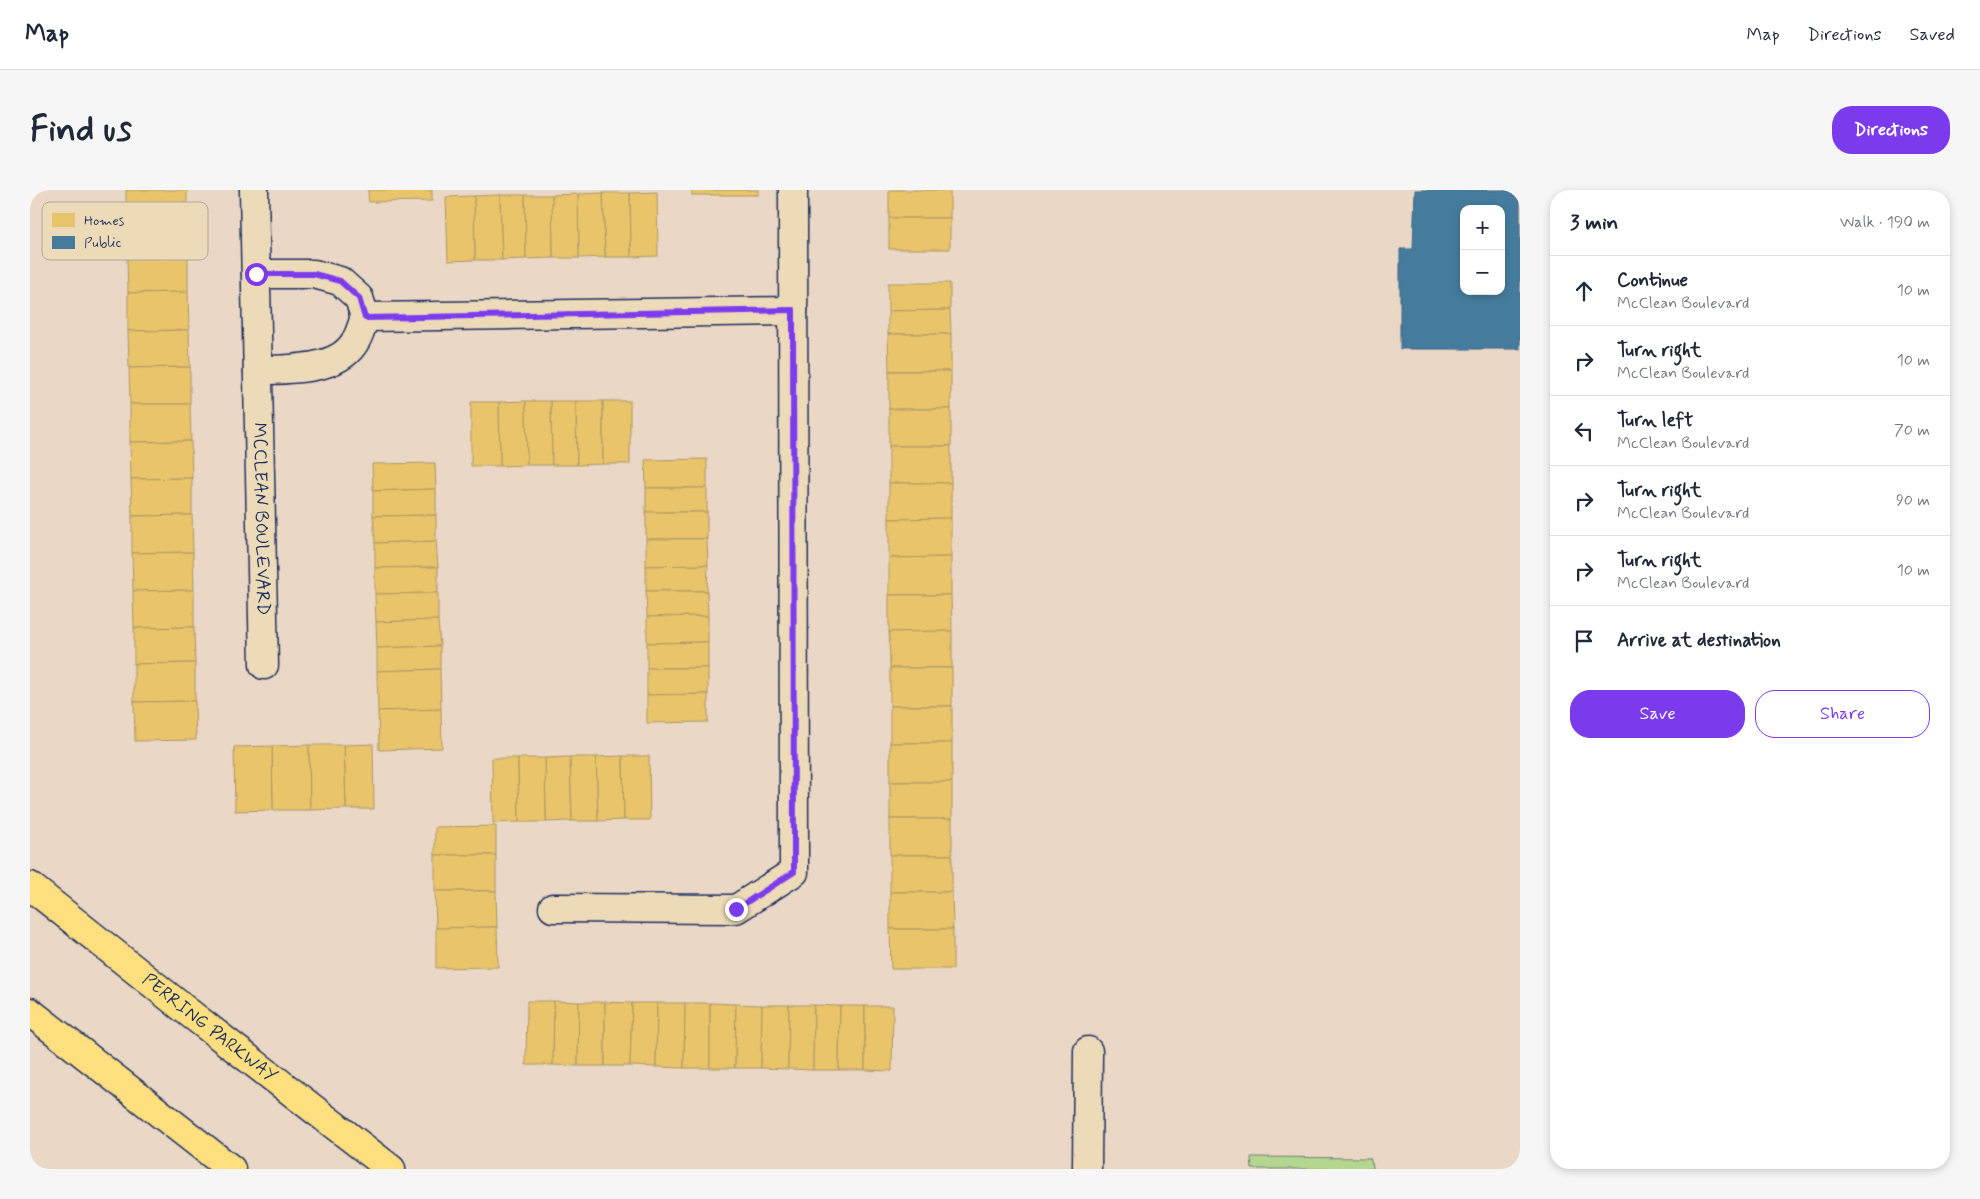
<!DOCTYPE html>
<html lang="en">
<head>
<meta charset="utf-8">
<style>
  body { margin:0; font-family:Mynerve,sans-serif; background:#f6f6f7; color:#1f2937 }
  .controls { position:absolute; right:15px; top:15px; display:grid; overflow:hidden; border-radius:10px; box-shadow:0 2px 8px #0003 }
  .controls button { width:45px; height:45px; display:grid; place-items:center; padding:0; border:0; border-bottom:1px solid #e0e1e3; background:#fff; color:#1f2937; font:25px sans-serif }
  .stop { position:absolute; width:15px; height:15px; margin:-11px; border:4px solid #7c3aed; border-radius:50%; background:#fff }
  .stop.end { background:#7c3aed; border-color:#fff; box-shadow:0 1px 5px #0008 }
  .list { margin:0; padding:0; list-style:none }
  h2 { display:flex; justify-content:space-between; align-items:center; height:65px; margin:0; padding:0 20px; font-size:21px }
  h2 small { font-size:16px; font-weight:400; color:#747a83 }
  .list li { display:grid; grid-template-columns:32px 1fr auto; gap:15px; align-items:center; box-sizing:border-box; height:70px; padding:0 20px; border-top:1px solid #e0e1e3 }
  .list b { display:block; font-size:19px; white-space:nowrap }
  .list p { margin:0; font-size:16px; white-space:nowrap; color:#747a83 }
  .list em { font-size:16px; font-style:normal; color:#747a83 }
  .actions { display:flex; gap:10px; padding:15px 20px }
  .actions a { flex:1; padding:11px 0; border:1px solid #7c3aed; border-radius:20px; text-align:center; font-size:18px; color:#7c3aed }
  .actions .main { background:#7c3aed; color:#fff }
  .icon { flex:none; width:28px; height:28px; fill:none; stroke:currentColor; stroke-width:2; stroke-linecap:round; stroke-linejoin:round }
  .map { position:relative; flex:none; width:1490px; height:979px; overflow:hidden; border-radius:20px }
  header { display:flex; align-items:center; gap:30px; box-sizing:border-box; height:70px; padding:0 25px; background:#fff; border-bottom:1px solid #e0e1e3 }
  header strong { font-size:24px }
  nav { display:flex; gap:28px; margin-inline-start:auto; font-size:18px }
  .intro { display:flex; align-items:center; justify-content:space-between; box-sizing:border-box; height:120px; padding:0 30px }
  h1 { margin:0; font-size:35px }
  .button { padding:12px 22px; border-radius:20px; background:#7c3aed; color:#fff; font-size:18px; font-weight:700 }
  main { display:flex; gap:30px; padding:0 30px }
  aside { flex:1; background:#fff; border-radius:20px; box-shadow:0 2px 8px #0003 }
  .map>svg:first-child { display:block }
  .pitch { fill:#b5d68f; stroke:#688276 }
  .homes { fill:#e9c46a; stroke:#ab9766 }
  .public { fill:#457b9d; stroke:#38648a; fill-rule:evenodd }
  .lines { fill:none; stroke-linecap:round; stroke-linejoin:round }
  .street-casing { stroke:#1b2f5e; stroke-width:31 }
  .primary-casing { stroke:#1b2f5e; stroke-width:31 }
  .street { stroke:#eddab8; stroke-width:28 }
  .primary { stroke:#fddf80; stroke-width:28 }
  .route { stroke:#7c3aed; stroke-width:6 }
  .labels { text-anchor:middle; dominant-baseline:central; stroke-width:5; stroke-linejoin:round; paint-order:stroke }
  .street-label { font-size:18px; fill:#1b2f5e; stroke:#eddab8 }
  .key { fill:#eddab8; stroke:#aea79d; stroke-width:1 }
  .key-label { font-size:14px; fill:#1b2f5e }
</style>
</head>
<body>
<header>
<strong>Map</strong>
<nav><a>Map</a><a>Directions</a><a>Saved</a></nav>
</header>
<div class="intro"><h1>Find us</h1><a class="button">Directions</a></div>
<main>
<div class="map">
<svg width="1490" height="979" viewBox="0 0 1490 979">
  <rect width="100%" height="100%" fill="#ebd7c5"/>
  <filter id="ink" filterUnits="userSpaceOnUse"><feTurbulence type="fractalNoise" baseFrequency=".02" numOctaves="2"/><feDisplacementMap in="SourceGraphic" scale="10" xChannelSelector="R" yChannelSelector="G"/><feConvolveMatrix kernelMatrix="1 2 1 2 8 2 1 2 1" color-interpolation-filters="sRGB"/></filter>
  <g filter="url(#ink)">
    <path class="pitch" d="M 1221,967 L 1340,968 L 1344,979 L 1222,979 Z"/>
    <g class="homes">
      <path d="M 96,0 L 157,0 L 157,13 L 96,15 Z"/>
      <path d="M 338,0 L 402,0 L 402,11 L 339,12 Z"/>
      <rect x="662" y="0" width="66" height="5"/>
      <rect x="859" y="0" width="61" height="28"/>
      <path d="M 627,2 L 628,66 L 601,67 L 600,3 Z"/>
      <path d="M 573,3 L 600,3 L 601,67 L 575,67 Z"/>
      <path d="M 573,3 L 575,67 L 549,68 L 548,4 Z"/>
      <path d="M 548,4 L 549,68 L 523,68 L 522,5 Z"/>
      <path d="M 470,5 L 472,70 L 445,70 L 444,6 Z"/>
      <path d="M 470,5 L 495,5 L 496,69 L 472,70 Z"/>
      <path d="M 495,5 L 522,5 L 523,68 L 496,69 Z"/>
      <path d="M 444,6 L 445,70 L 418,71 L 416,7 Z"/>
      <rect x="859" y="28" width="61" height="31"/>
      <path d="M 158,67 L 158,102 L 98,103 L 97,68 Z"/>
      <path d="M 858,93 L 920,93 L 920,120 L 858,121 Z"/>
      <path d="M 158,102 L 159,140 L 98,141 L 98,103 Z"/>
      <path d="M 920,120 L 921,144 L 858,144 L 858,121 Z"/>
      <path d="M 159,140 L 160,177 L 99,178 L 98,141 Z"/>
      <path d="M 858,144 L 921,144 L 921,181 L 859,181 Z"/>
      <path d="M 160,177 L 160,214 L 100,214 L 99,178 Z"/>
      <rect x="859" y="181" width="62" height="38"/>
      <path d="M 496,211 L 497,275 L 470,276 L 469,212 Z"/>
      <path d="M 496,211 L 521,211 L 522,275 L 497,275 Z"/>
      <path d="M 521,211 L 546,211 L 547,275 L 522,275 Z"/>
      <path d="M 546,211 L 573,211 L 573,274 L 547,275 Z"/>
      <rect x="573" y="211" width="27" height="63"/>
      <path d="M 441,212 L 469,212 L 470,276 L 441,276 Z"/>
      <path d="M 100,214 L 160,214 L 161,251 L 100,252 Z"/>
      <rect x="859" y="219" width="62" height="37"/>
      <path d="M 161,251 L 162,288 L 101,289 L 100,252 Z"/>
      <rect x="859" y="256" width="62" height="37"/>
      <path d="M 677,269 L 677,298 L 616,298 L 615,270 Z"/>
      <path d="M 405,273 L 406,299 L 343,301 L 342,274 Z"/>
      <path d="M 162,288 L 162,325 L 102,326 L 101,289 Z"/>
      <path d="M 859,293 L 921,293 L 921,328 L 859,329 Z"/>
      <rect x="616" y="298" width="61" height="24"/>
      <path d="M 406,299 L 406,325 L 343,326 L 343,301 Z"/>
      <rect x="616" y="322" width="61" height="27"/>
      <path d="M 162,325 L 163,362 L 102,363 L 102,326 Z"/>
      <path d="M 406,325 L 406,351 L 345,353 L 343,326 Z"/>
      <path d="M 921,328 L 921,367 L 859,368 L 859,329 Z"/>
      <path d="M 616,349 L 677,349 L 678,375 L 616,376 Z"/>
      <path d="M 406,351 L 408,377 L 345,378 L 345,353 Z"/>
      <path d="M 163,362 L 164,400 L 103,401 L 102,363 Z"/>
      <path d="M 921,367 L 921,405 L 859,405 L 859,368 Z"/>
      <path d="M 678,375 L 677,401 L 616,401 L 616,376 Z"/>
      <path d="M 408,377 L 408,403 L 345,404 L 345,378 Z"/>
      <path d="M 164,400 L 164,437 L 104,438 L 103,401 Z"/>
      <path d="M 616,401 L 677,401 L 678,426 L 617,427 Z"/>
      <path d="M 408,403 L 408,430 L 346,432 L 345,404 Z"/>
      <path d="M 859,405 L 921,405 L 922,441 L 859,442 Z"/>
      <path d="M 678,426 L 678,452 L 617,453 L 617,427 Z"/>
      <path d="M 408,430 L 410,456 L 347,458 L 346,432 Z"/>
      <path d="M 164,437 L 165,473 L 104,474 L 104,438 Z"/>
      <path d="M 922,441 L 922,478 L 860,478 L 859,442 Z"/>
      <path d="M 678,452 L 678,478 L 617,478 L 617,453 Z"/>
      <path d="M 410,456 L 410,479 L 347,481 L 347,458 Z"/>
      <path d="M 165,473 L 165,511 L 104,512 L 104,474 Z"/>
      <path d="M 617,478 L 678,478 L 678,504 L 617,505 Z"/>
      <rect x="860" y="478" width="62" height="38"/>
      <path d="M 410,479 L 411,519 L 348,521 L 347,481 Z"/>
      <path d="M 678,504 L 678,532 L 617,533 L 617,505 Z"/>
      <path d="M 165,511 L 166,550 L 105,551 L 104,512 Z"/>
      <rect x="860" y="516" width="62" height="37"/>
      <path d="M 411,519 L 412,558 L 349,560 L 348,521 Z"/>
      <rect x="860" y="553" width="62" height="39"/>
      <path d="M 343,554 L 344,619 L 316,619 L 314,555 Z"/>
      <path d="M 279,555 L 280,620 L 243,620 L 242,556 Z"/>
      <path d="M 279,555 L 314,555 L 316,619 L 280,620 Z"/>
      <path d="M 242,556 L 243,620 L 205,621 L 204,557 Z"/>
      <path d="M 593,566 L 594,630 L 568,631 L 566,567 Z"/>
      <path d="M 593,566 L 619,566 L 620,630 L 594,630 Z"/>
      <path d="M 540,567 L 542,631 L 516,632 L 515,568 Z"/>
      <path d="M 540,567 L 566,567 L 568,631 L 542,631 Z"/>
      <path d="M 462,568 L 488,568 L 489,632 L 463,633 Z"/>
      <path d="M 488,568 L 515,568 L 516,632 L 489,632 Z"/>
      <rect x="860" y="592" width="62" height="37"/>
      <rect x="860" y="629" width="62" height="36"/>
      <path d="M 466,636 L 466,665 L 405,665 L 405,637 Z"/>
      <rect x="405" y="665" width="61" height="36"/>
      <rect x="860" y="665" width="62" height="37"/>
      <path d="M 405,701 L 466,701 L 467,737 L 406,738 Z"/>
      <path d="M 860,702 L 922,702 L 923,739 L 860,739 Z"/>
      <path d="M 467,737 L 468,777 L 406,778 L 406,738 Z"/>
      <path d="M 860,739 L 923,739 L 923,779 L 861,779 Z"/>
      <path d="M 497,811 L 524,811 L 523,875 L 496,875 Z"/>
      <path d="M 524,811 L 549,812 L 548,876 L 523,875 Z"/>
      <path d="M 549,812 L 575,812 L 575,876 L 548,876 Z"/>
      <path d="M 575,812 L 602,813 L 600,876 L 575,876 Z"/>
      <path d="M 602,813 L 627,813 L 626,877 L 600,876 Z"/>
      <path d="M 627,813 L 655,813 L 654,878 L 626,877 Z"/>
      <path d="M 655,813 L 680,813 L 680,878 L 654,878 Z"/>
      <path d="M 680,813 L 706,814 L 705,878 L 680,878 Z"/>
      <path d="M 706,814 L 732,815 L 731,878 L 705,878 Z"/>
      <path d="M 732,815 L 759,815 L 758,879 L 731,878 Z"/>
      <path d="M 759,815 L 784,815 L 783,880 L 758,879 Z"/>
      <path d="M 784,815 L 810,816 L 809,880 L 783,880 Z"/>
      <path d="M 810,816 L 835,816 L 835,880 L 809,880 Z"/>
      <path d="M 835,816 L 863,816 L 862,881 L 835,880 Z"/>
    </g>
    <path class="public" d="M 1385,0 L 1490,0 L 1490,159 L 1370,159 L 1370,59 L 1383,59 ZM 1434,19 L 1471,19 L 1471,101 L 1434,101 Z"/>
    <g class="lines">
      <g class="street-casing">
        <g id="street">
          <path id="s1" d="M 224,0 L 234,475"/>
          <path d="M 226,84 L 284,84 L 310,91 L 329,108 L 335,127 L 763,121"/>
          <path d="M 228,181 C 260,178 309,182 326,150 C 330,143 332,135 335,127"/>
          <path d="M 523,718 L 706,719 L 764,682 L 763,0"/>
          <path d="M 1057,979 L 1058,861"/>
        </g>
      </g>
      <g class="primary-casing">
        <g id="primary">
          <path id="s2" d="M 0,696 L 153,818 L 361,979"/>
          <path d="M 0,822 L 201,979"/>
        </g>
      </g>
      <use href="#street" class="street"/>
      <use href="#primary" class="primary"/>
    </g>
  </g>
  <g class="lines" filter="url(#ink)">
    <path class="route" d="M 226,84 L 284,84 L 310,91 L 329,108 L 335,128 L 763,120 L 764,682 L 706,719"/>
  </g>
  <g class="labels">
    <g class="street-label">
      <text stroke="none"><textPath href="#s1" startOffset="329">MCCLEAN BOULEVARD</textPath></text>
      <text stroke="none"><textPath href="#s2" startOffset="229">PERRING PARKWAY</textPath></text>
    </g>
  </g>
  <rect x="12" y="12" width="166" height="58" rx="8" class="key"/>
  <rect x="22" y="23" width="23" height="14" fill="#e9c46a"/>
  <rect x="22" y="46" width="23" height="13" fill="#457b9d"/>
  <g class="key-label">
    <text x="54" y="35">Homes</text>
    <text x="54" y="57">Public</text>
  </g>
</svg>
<div class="controls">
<button>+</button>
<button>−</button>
</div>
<div class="stop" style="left:226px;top:84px"></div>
<div class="stop end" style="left:706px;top:719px"></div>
</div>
<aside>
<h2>3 min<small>Walk · 190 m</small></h2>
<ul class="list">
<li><svg class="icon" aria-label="ahead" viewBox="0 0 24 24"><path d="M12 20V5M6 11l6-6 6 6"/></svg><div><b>Continue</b><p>McClean Boulevard</p></div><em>10 m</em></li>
<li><svg class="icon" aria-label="right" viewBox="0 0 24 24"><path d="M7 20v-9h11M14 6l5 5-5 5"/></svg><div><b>Turn right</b><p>McClean Boulevard</p></div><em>10 m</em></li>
<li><svg class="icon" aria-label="left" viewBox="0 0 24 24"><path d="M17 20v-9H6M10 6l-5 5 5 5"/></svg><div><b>Turn left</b><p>McClean Boulevard</p></div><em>70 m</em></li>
<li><svg class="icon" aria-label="right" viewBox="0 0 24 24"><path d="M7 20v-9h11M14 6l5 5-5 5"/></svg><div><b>Turn right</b><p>McClean Boulevard</p></div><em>90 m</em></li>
<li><svg class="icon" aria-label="right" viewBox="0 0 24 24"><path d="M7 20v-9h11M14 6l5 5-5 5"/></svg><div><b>Turn right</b><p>McClean Boulevard</p></div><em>10 m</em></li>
<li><svg class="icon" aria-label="arrive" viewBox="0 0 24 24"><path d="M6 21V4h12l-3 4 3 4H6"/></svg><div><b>Arrive at destination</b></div></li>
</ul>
<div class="actions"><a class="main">Save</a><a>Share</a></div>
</aside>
</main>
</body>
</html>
